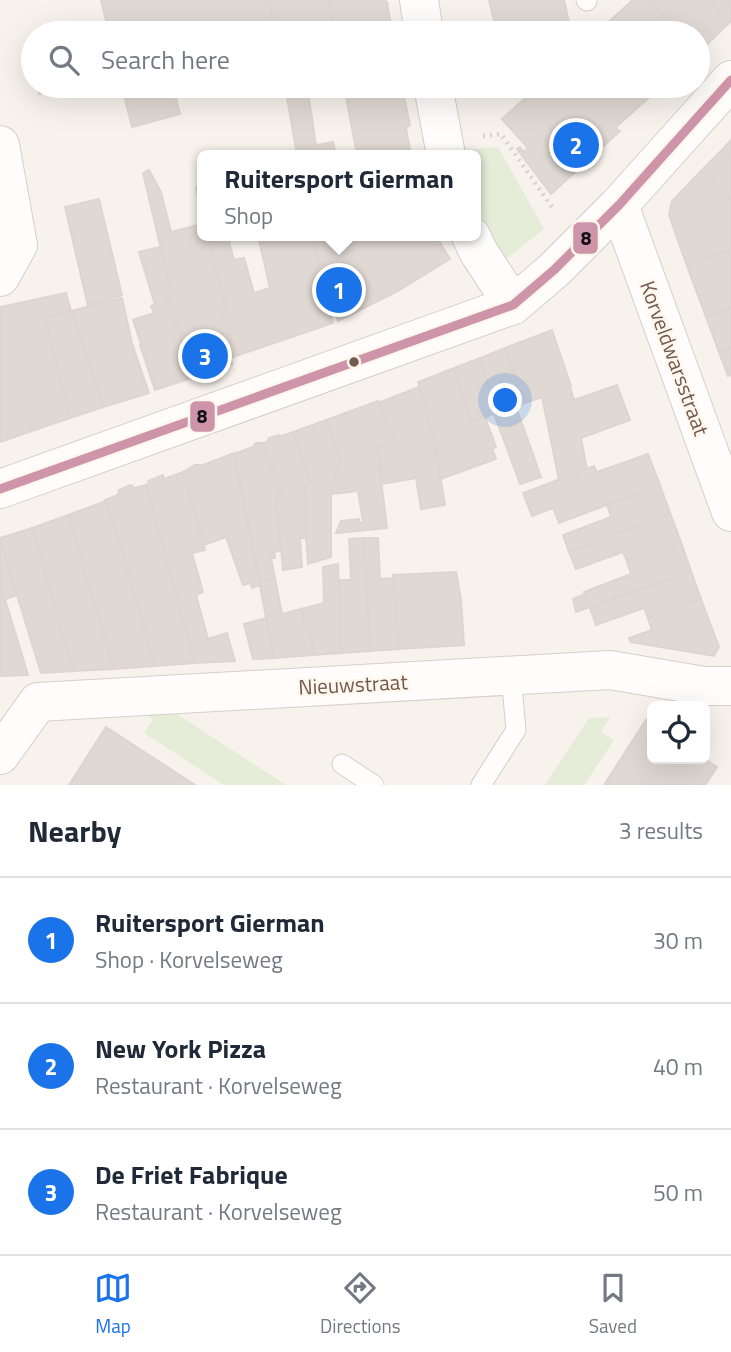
<!DOCTYPE html>
<html lang="en">
<head>
<meta charset="utf-8">
<style>
  body { margin:0; font-family:"Titillium Web",sans-serif; background:#f6f6f7; color:#1f2937 }
  .controls { position:absolute; right:21px; bottom:21px; display:grid; overflow:hidden; border-radius:10px; box-shadow:0 7px 28px #0002 }
  .controls button { width:63px; height:63px; display:grid; place-items:center; padding:0; border:0; border-bottom:2px solid #e0e1e3; background:#fff; color:#1f2937; font:35px sans-serif }
  .you { position:absolute; left:506px; top:401px; width:24px; height:24px; margin:-18px; border:5px solid #fff; border-radius:50%; background:#1a73e8; box-shadow:0 0 0 10px #1a73e833 }
  .badge { display:grid; place-items:center; width:46px; height:46px; border-radius:50%; background:#1a73e8; color:#fff; font-size:23px; font-weight:700 }
  .pin { position:absolute; translate:-50% -50%; border:4px solid #fff; box-shadow:0 2px 7px #0006 }
  .popup { position:absolute; left:197px; top:150px; width:284px; height:91px; box-sizing:border-box; display:grid; place-content:center; border-radius:10px; background:#fff; filter:drop-shadow(0 2px 5px #0005); font-size:23px; white-space:nowrap; color:#747a83 }
  .popup b { font-size:26px; color:#1f2937 }
  .popup::after { content:''; position:absolute; left:50%; top:100%; margin-left:-14px; border:14px solid transparent; border-top-color:#fff }
  .list { margin:0; padding:0; list-style:none }
  h2 { display:flex; justify-content:space-between; align-items:center; height:91px; margin:0; padding:0 28px; font-size:30px }
  h2 small { font-size:23px; font-weight:400; color:#747a83 }
  .list li { display:grid; grid-template-columns:46px 1fr auto; gap:21px; align-items:center; box-sizing:border-box; height:126px; padding:0 28px; border-top:2px solid #e0e1e3 }
  .list b { display:block; font-size:26px; white-space:nowrap }
  .list p { margin:0; font-size:23px; white-space:nowrap; color:#747a83 }
  .list em { font-size:23px; font-style:normal; color:#747a83 }
  .icon { flex:none; width:38px; height:38px; fill:none; stroke:currentColor; stroke-width:2; stroke-linecap:round; stroke-linejoin:round }
  .map { position:relative; flex:none; width:731px; height:785px; overflow:hidden }
  .search { position:absolute; background:#fff; box-shadow:0 7px 28px #0002; left:21px; right:21px; top:21px; height:77px; display:flex; align-items:center; gap:18px; box-sizing:border-box; padding:0 24px; border-radius:38px; color:#747a83; font-size:26px }
  .sheet { height:469px; background:#fff }
  nav { display:flex; justify-content:space-around; align-items:center; box-sizing:border-box; height:98px; border-top:2px solid #e0e1e3; background:#fff; font-size:19px; color:#747a83 }
  nav a { display:grid; justify-items:center; gap:4px }
  nav .on { color:#1a73e8 }
  .map>svg:first-child { display:block }
  .green { fill:#e5ecd8 }
  .building { fill:#e0d8d2; stroke:#dfd5cf; stroke-width:2 }
  .lines { fill:none; stroke-linecap:round; stroke-linejoin:round }
  .lane-casing { stroke:#d6cfca; stroke-width:21 }
  .street-casing { stroke:#d6cfca; stroke-width:40 }
  .secondary-casing { stroke:#d6cec8; stroke-width:40 }
  .path { stroke:#d9d2cf; stroke-width:4.5; stroke-dasharray:2 5; stroke-linecap:butt }
  .lane { stroke:#fefdfc; stroke-width:19 }
  .street { stroke:#fefdfc; stroke-width:38 }
  .secondary { stroke:#fefdfc; stroke-width:38 }
  .bus-1-casing { stroke:#fdf7ee; stroke-width:14 }
  .bus-1 { stroke:#ce94a9; stroke-width:9 }
  .bus-dot { fill:#73594e; stroke:#fdf7ee; stroke-width:2.5 }
  .labels { text-anchor:middle; dominant-baseline:central; stroke-width:5; stroke-linejoin:round; paint-order:stroke }
  .street-label { font-size:21px; fill:#73594e; stroke:#fdf7ee }
  .line-badge { stroke:#fdf7ee; stroke-width:2.5 }
  .pale-badge-label { font-size:19px; text-anchor:middle; font-weight:bold; fill:#111 }
</style>
</head>
<body>
<div class="map">
<svg width="731" height="785" viewBox="0 0 731 785">
  <rect width="100%" height="100%" fill="#f7f2ec"/>
  <g class="green">
    <path d="M 498,147 L 544,229 L 501,263 L 493,253 L 476,195 L 476,155 L 463,155 L 462,150 Z"/>
    <path d="M 172,711 L 286,785 L 224,785 L 144,733 L 153,720 L 142,712 Z"/>
    <path d="M 610,717 L 601,732 L 614,740 L 584,785 L 545,785 L 589,718 Z"/>
  </g>
  <g class="building">
    <path d="M 101,0 L 269,0 L 275,33 L 109,33 Z"/>
    <path d="M 269,0 L 328,0 L 335,33 L 275,33 Z"/>
    <path d="M 328,0 L 385,0 L 385,2 L 387,2 L 392,31 L 390,33 L 335,33 Z"/>
    <path d="M 489,0 L 564,0 L 571,31 L 568,33 L 497,33 Z"/>
    <path d="M 633,0 L 650,0 L 680,33 L 596,33 Z"/>
    <path d="M 650,0 L 710,0 L 731,21 L 698,53 L 698,33 L 680,33 Z"/>
    <path d="M 710,0 L 731,0 L 731,21 Z"/>
    <path d="M 37,86 L 51,86 L 52,91 L 39,94 Z"/>
    <path d="M 122,86 L 160,86 L 124,95 Z"/>
    <path d="M 160,86 L 173,86 L 180,114 L 132,127 L 124,95 Z"/>
    <path d="M 285,86 L 307,86 L 316,145 L 296,149 Z"/>
    <path d="M 344,86 L 400,86 L 402,96 L 404,96 L 410,125 L 406,128 L 411,155 L 357,155 Z"/>
    <path d="M 538,86 L 662,86 L 615,128 L 620,131 L 551,194 L 517,149 L 520,147 L 524,152 L 528,148 L 502,119 Z"/>
    <path d="M 731,140 L 731,159 L 722,150 Z"/>
    <path d="M 333,142 L 336,155 L 296,155 L 296,149 Z"/>
    <path d="M 722,150 L 731,159 L 731,200 L 701,171 Z"/>
    <path d="M 149,170 L 161,192 L 171,232 L 202,224 L 202,236 L 208,236 L 226,309 L 223,311 L 236,356 L 230,358 L 232,364 L 194,377 L 164,289 L 170,287 L 143,173 Z"/>
    <path d="M 701,171 L 731,200 L 731,250 L 687,266 L 669,215 L 672,201 Z"/>
    <path d="M 202,186 L 202,214 L 196,187 Z"/>
    <path d="M 99,199 L 122,295 L 88,306 L 65,207 Z"/>
    <path d="M 258,236 L 311,236 L 323,276 L 318,279 L 333,323 L 236,356 L 223,311 L 226,309 L 209,242 L 228,238 L 234,260 L 244,258 L 254,293 L 270,288 Z"/>
    <path d="M 311,236 L 436,236 L 450,259 L 398,291 L 338,321 Z"/>
    <path d="M 160,247 L 170,287 L 164,289 L 194,377 L 155,390 L 140,345 L 141,344 L 133,320 L 154,313 L 151,306 L 155,305 L 139,252 Z"/>
    <path d="M 731,250 L 731,308 L 706,317 L 687,266 Z"/>
    <path d="M 66,293 L 71,311 L 45,317 L 70,418 L 0,442 L 0,307 Z"/>
    <path d="M 122,298 L 132,343 L 149,393 L 103,407 L 71,311 Z"/>
    <path d="M 731,308 L 731,348 L 719,352 L 706,317 Z"/>
    <path d="M 71,311 L 103,407 L 70,418 L 45,317 Z"/>
    <path d="M 552,330 L 571,386 L 570,387 L 574,400 L 617,385 L 630,420 L 581,438 L 587,469 L 559,480 L 542,397 L 525,403 L 505,348 Z"/>
    <path d="M 505,348 L 525,403 L 516,407 L 529,443 L 508,451 L 494,414 L 496,413 L 480,358 Z"/>
    <path d="M 731,348 L 731,375 L 728,376 L 719,352 Z"/>
    <path d="M 480,358 L 496,413 L 472,422 L 454,368 Z"/>
    <path d="M 454,368 L 472,422 L 485,417 L 496,447 L 492,449 L 496,459 L 441,479 L 433,435 L 418,382 Z"/>
    <path d="M 419,387 L 433,435 L 445,505 L 421,509 L 416,478 L 382,484 L 377,447 L 394,440 L 380,402 Z"/>
    <path d="M 378,401 L 394,440 L 377,447 L 387,528 L 336,533 L 341,521 L 359,519 L 359,523 L 363,522 L 358,491 L 331,494 L 340,460 L 326,420 Z"/>
    <path d="M 326,420 L 340,460 L 331,491 L 331,557 L 308,564 L 306,538 L 305,485 L 311,483 L 293,432 Z"/>
    <path d="M 293,432 L 311,483 L 305,485 L 306,538 L 300,538 L 302,567 L 283,570 L 276,496 L 281,494 L 263,443 L 267,442 L 269,438 L 279,435 L 282,436 Z"/>
    <path d="M 256,443 L 263,443 L 281,494 L 276,496 L 281,551 L 274,552 L 275,558 L 271,558 L 275,578 L 259,581 L 234,454 L 253,447 Z"/>
    <path d="M 529,443 L 541,477 L 520,484 L 508,451 Z"/>
    <path d="M 234,453 L 260,585 L 252,588 L 250,583 L 243,585 L 226,537 L 204,545 L 183,472 L 195,465 L 203,465 Z"/>
    <path d="M 648,454 L 660,485 L 559,523 L 553,508 L 532,516 L 523,493 L 587,469 L 594,466 L 597,472 Z"/>
    <path d="M 183,472 L 205,550 L 192,553 L 203,592 L 196,595 L 208,639 L 189,645 L 146,485 L 149,484 L 148,481 L 163,475 L 164,479 Z"/>
    <path d="M 131,485 L 135,488 L 146,485 L 195,663 L 155,666 L 105,500 L 118,495 L 119,490 Z"/>
    <path d="M 660,485 L 670,513 L 569,552 L 563,535 L 611,517 L 607,505 Z"/>
    <path d="M 106,501 L 130,578 L 155,666 L 114,669 L 68,515 Z"/>
    <path d="M 670,513 L 681,542 L 627,561 L 623,552 L 576,569 L 569,552 Z"/>
    <path d="M 68,515 L 114,669 L 73,671 L 32,528 Z"/>
    <path d="M 32,528 L 73,671 L 41,673 L 0,540 L 0,538 Z"/>
    <path d="M 364,538 L 378,538 L 380,579 L 393,578 L 397,603 L 399,649 L 370,651 Z"/>
    <path d="M 364,538 L 370,651 L 341,653 L 339,580 L 351,580 L 349,539 Z"/>
    <path d="M 0,540 L 17,595 L 5,599 L 28,675 L 0,676 Z"/>
    <path d="M 681,542 L 691,571 L 576,612 L 573,599 L 585,594 L 584,592 L 631,574 L 627,561 Z"/>
    <path d="M 338,564 L 341,653 L 313,655 L 310,631 L 307,632 L 301,609 L 324,603 L 323,567 Z"/>
    <path d="M 691,571 L 701,599 L 648,618 L 644,608 L 596,625 L 590,608 Z"/>
    <path d="M 456,572 L 461,599 L 464,645 L 399,649 L 393,575 Z"/>
    <path d="M 275,578 L 282,614 L 301,609 L 307,632 L 310,631 L 313,655 L 274,658 L 259,581 Z"/>
    <path d="M 701,599 L 719,647 L 714,656 L 631,642 L 629,638 L 652,630 L 648,618 Z"/>
    <path d="M 266,618 L 274,658 L 253,659 L 244,624 Z"/>
    <path d="M 227,633 L 235,661 L 195,663 L 189,645 Z"/>
    <path d="M 646,720 L 652,724 L 652,759 L 705,759 L 717,767 L 705,785 L 604,785 Z"/>
    <path d="M 106,727 L 195,785 L 69,785 Z"/>
  </g>
  <g class="lines">
    <g class="lane-casing">
      <g id="lane">
        <path d="M 586,0 L 587,1"/>
        <path d="M 342,764 L 374,785"/>
        <path d="M 481,785 L 516,730 L 511,675"/>
      </g>
    </g>
    <g class="street-casing">
      <g id="street">
        <path d="M 419,0 L 424,33"/>
        <path d="M 433,86 L 446,155"/>
        <path d="M 0,145 L 18,245 L 0,277"/>
        <path d="M 619,205 L 731,512"/>
        <path d="M 471,236 L 478,251 L 513,305"/>
        <path d="M 0,755 L 38,702 L 610,670 L 704,686 L 731,686"/>
      </g>
    </g>
    <g class="secondary-casing">
      <path id="secondary" d="M 0,489 L 513,305 L 554,270 L 619,205 L 731,80"/>
    </g>
    <path class="path" d="M 483,136 L 501,134 L 554,210"/>
    <use href="#lane" class="lane"/>
    <use href="#street" class="street"/>
    <use href="#secondary" class="secondary"/>
    <g class="bus-1-casing">
      <path id="bus-1" d="M 0,489 L 513,305 L 554,270 L 619,205 L 731,80"/>
    </g>
    <use href="#bus-1" class="bus-1"/>
  </g>
  <circle class="bus-dot" cx="354" cy="362" r="6"/>
  <g class="labels">
    <g class="street-label">
      <text transform="translate(675 358) rotate(70)">Korveldwarsstraat</text>
      <text transform="translate(353 684) rotate(-3)">Nieuwstraat</text>
    </g>
  </g>
  <g class="line-badge">
    <rect x="572" y="221" width="27" height="34" rx="7" fill="#ce94a9"/>
    <rect x="189" y="400" width="27" height="33" rx="7" fill="#ce94a9"/>
  </g>
  <g class="pale-badge-label">
    <text x="586" y="245">8</text>
    <text x="202" y="423">8</text>
  </g>
</svg>
<div class="controls">
<button><svg class="icon" aria-label="locate" viewBox="0 0 24 24"><circle cx="12" cy="12" r="6"/><path d="M12 2v4M12 18v4M2 12h4M18 12h4"/></svg></button>
</div>
<div class="you"></div>
<div class="pin badge" style="left:339px;top:290px">1</div>
<div class="popup"><b>Ruitersport Gierman</b>Shop</div>
<div class="pin badge" style="left:576px;top:145px">2</div>
<div class="pin badge" style="left:205px;top:356px">3</div>
<div class="search"><svg class="icon" aria-label="search" viewBox="0 0 24 24"><circle cx="10" cy="10" r="6"/><path d="M15 15l6 6"/></svg>Search here</div>
</div>
<section class="sheet">
<h2>Nearby<small>3 results</small></h2>
<ul class="list">
<li><span class="badge">1</span><div><b>Ruitersport Gierman</b><p>Shop · Korvelseweg</p></div><em>30 m</em></li>
<li><span class="badge">2</span><div><b>New York Pizza</b><p>Restaurant · Korvelseweg</p></div><em>40 m</em></li>
<li><span class="badge">3</span><div><b>De Friet Fabrique</b><p>Restaurant · Korvelseweg</p></div><em>50 m</em></li>
</ul>
</section>
<nav>
<a class="on"><svg class="icon" aria-label="map" viewBox="0 0 24 24"><path d="M3 6l6-2 6 2 6-2v14l-6 2-6-2-6 2zM9 4v14M15 6v14"/></svg>Map</a>
<a><svg class="icon" aria-label="directions" viewBox="0 0 24 24"><path d="M12 3l9 9-9 9-9-9zM9 14v-3h6M13 9l2 2-2 2"/></svg>Directions</a>
<a><svg class="icon" aria-label="saved" viewBox="0 0 24 24"><path d="M7 4h10v16l-5-4-5 4z"/></svg>Saved</a>
</nav>
</body>
</html>
